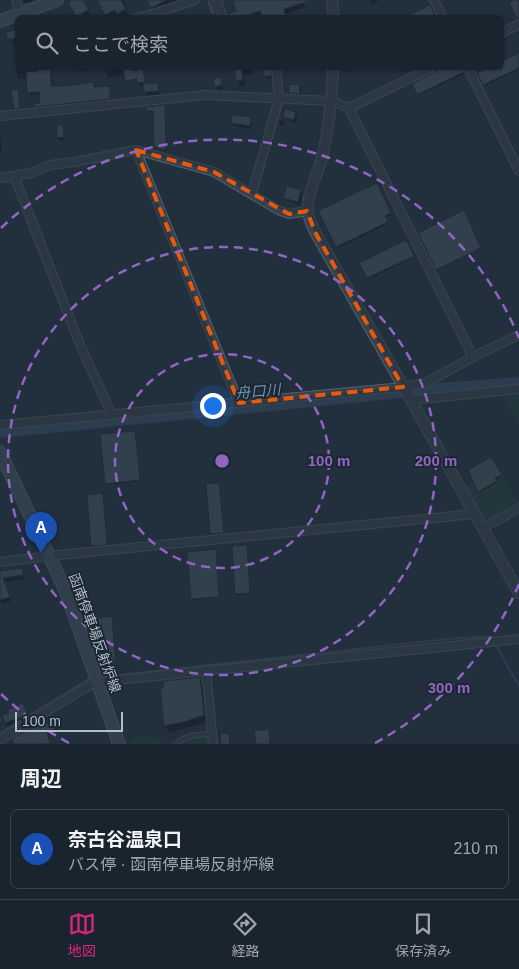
<!DOCTYPE html>
<html lang="ja">
<head>
<meta charset="utf-8">
<style>
  body { margin:0; font-family:Helvetica,"Noto Sans JP",sans-serif; background:#27303a; color:#f1f3f6 }
  .scale { position:absolute; left:15px; bottom:12px; width:108px; box-sizing:border-box; padding-left:5px; border:2px solid #b1bdc8; border-top:0; font-size:14px; line-height:18px; white-space:nowrap; color:#b1bdc8; -webkit-text-stroke:4px #1b2731; paint-order:stroke }
  .you { position:absolute; left:212px; top:405px; width:18px; height:18px; margin:-12px; border:4px solid #fff; border-radius:50%; background:#1a73e8; box-shadow:0 0 0 8px #1a73e833 }
  .badge { display:grid; place-items:center; width:32px; height:32px; border-radius:50%; background:#db2777; color:#fff; font-size:16px; font-weight:700 }
  .pin { position:absolute; translate:-50% -41px; filter:drop-shadow(0 1px 2px #0008) }
  .pin::after { content:''; position:absolute; top:26px; width:18px; height:15px; background:inherit; clip-path:polygon(0 0,100% 0,50% 100%) }
  .list { margin:0; padding:0; list-style:none }
  h2 { display:flex; justify-content:space-between; align-items:center; height:65px; margin:0; padding:0 20px; font-size:21px }
  h2 small { font-size:16px; font-weight:400; color:#9fa4aa }
  .list li { display:grid; grid-template-columns:32px 1fr auto; gap:15px; align-items:center; box-sizing:border-box; height:80px; margin:0 10px 10px; padding:0 10px; border:1px solid #38414a; border-radius:8px }
  .list b { display:block; font-size:19px; white-space:nowrap }
  .list p { margin:0; font-size:16px; white-space:nowrap; color:#9fa4aa }
  .list em { font-size:16px; font-style:normal; color:#9fa4aa }
  .icon { flex:none; width:28px; height:28px; fill:none; stroke:currentColor; stroke-width:2; stroke-linecap:round; stroke-linejoin:round }
  .map { position:relative; flex:none; width:519px; height:744px; overflow:hidden }
  .search { position:absolute; background:#1a242e; box-shadow:0 1px 4px #0004; left:15px; right:15px; top:15px; height:55px; display:flex; align-items:center; gap:12px; box-sizing:border-box; padding:0 18px; border-radius:8px; color:#9fa4aa; font-size:19px }
  .sheet { height:155px; background:#1a242e }
  nav { display:flex; justify-content:space-around; align-items:center; box-sizing:border-box; height:70px; border-top:1px solid #38414a; background:#1a242e; font-size:14px; color:#9fa4aa }
  nav a { display:grid; justify-items:center; gap:2px }
  nav .on { color:#db2777 }
  .map>svg:first-child { display:block }
  .green { fill:#243e3d }
  .shadow { fill:#0007 }
  .lines { fill:none; stroke-linecap:round; stroke-linejoin:round }
  .stream { stroke:#354f65; stroke-width:2 }
  .river { stroke:#354f65; stroke-width:12 }
  .building { fill:#465663; stroke:#1d2933 }
  .service-casing { stroke:#54606a; stroke-width:6 }
  .minor-casing { stroke:#54606a; stroke-width:10 }
  .tertiary-casing { stroke:#54606a; stroke-width:12 }
  .secondary-casing { stroke:#54606a; stroke-width:14 }
  .path { stroke:#425a5a; stroke-width:1; stroke-dasharray:4 4; stroke-linecap:butt }
  .service { stroke:#36424d; stroke-width:4 }
  .minor { stroke:#36424d; stroke-width:8 }
  .tertiary { stroke:#36424d; stroke-width:10 }
  .secondary { stroke:#445260; stroke-width:11 }
  .marked { fill:none; stroke:#e8590c; stroke-width:4; stroke-dasharray:10 6; stroke-linejoin:round }
  .ring { fill:none; stroke:#9166c3; stroke-width:2.5; stroke-dasharray:9 6 }
  .labels { text-anchor:middle; dominant-baseline:central; stroke-width:4; stroke-linejoin:round; paint-order:stroke }
  .street-label { font-size:14px; fill:#b1bdc8; stroke:#1b2731 }
  .water-label { font-size:15px; font-style:italic; fill:#7092ad; stroke:#1b2731 }
  .centre { fill:#9166c3; stroke:#1b2731; stroke-width:2.5 }
  .ring-label { font-size:15px; text-anchor:middle; font-weight:bold; fill:#9166c3; stroke:#1b2731; stroke-width:4; stroke-linejoin:round; paint-order:stroke }
</style>
</head>
<body>
<div class="map">
<svg width="519" height="744" viewBox="0 0 519 744">
  <rect width="100%" height="100%" fill="#22303d"/>
  <g class="green">
    <path d="M 519,392 L 519,424 L 500,393 Z"/>
    <path d="M 502,476 L 519,504 L 485,523 L 465,487 L 472,483 L 478,493 L 498,482 L 497,479 Z"/>
    <path d="M 141,735 L 155,738 L 167,744 L 191,738 L 210,736 L 211,744 L 129,744 Z"/>
  </g>
  <g class="shadow">
    <path d="M 23,0 L 36,0 L 37,3 L 26,5 Z"/>
    <path d="M 75,0 L 82,0 L 91,16 L 78,18 L 70,3 Z"/>
    <path d="M 99,0 L 124,0 L 126,5 L 123,6 L 128,15 L 122,18 L 108,18 Z"/>
    <path d="M 148,0 L 182,0 L 155,13 Z"/>
    <path d="M 211,0 L 214,4 L 217,18 L 213,18 L 207,1 Z"/>
    <path d="M 234,0 L 302,0 L 305,7 L 285,14 L 286,18 L 263,15 L 257,18 L 256,16 L 229,18 L 238,12 Z"/>
    <path d="M 370,0 L 380,0 L 372,4 Z"/>
    <path d="M 18,30 L 18,57 L 15,41 L 10,41 L 9,38 Z"/>
    <path d="M 519,54 L 519,69 L 485,86 L 478,73 L 491,68 L 502,68 L 502,62 Z"/>
    <path d="M 18,58 L 18,68 L 50,69 L 52,71 L 52,87 L 67,87 L 93,84 L 95,88 L 109,87 L 110,101 L 37,109 L 35,106 L 42,104 L 41,94 L 30,95 L 27,78 L 18,79 L 15,59 Z"/>
    <path d="M 72,68 L 90,68 L 90,70 L 74,71 Z"/>
    <path d="M 104,68 L 132,68 L 134,75 L 126,74 L 108,78 Z"/>
    <path d="M 232,68 L 250,68 L 252,74 L 244,75 L 246,85 L 240,86 Z"/>
    <path d="M 263,68 L 270,68 L 272,78 L 266,79 Z"/>
    <path d="M 341,68 L 348,68 L 348,71 L 343,71 Z"/>
    <path d="M 405,68 L 415,68 L 407,72 Z"/>
    <path d="M 446,68 L 461,68 L 464,74 L 419,95 L 413,84 Z"/>
    <path d="M 143,75 L 146,85 L 158,84 L 160,95 L 147,96 L 145,85 L 140,86 L 138,82 Z"/>
    <path d="M 220,79 L 223,89 L 218,90 L 216,86 Z"/>
    <path d="M 299,86 L 301,89 L 301,97 L 292,97 L 290,93 Z"/>
    <path d="M 164,106 L 165,107 L 166,151 L 155,147 L 154,112 L 148,111 Z"/>
    <path d="M 295,113 L 297,116 L 296,123 L 287,120 L 285,117 Z"/>
    <path d="M 250,119 L 252,122 L 251,129 L 234,126 L 232,123 Z"/>
    <path d="M 280,120 L 284,122 L 283,126 L 279,124 Z"/>
    <path d="M 62,126 L 64,130 L 65,140 L 61,141 L 58,137 Z"/>
    <path d="M 0,135 L 2,152 L 0,152 Z"/>
    <path d="M 377,185 L 391,215 L 385,218 L 388,224 L 338,248 L 320,211 Z"/>
    <path d="M 300,191 L 302,194 L 300,205 L 287,201 L 285,198 Z"/>
    <path d="M 464,211 L 480,249 L 438,270 L 419,233 Z"/>
    <path d="M 405,241 L 413,257 L 369,279 L 361,263 Z"/>
    <path d="M 135,433 L 140,481 L 107,485 L 106,483 Z"/>
    <path d="M 491,459 L 501,477 L 495,480 L 496,483 L 480,492 L 470,471 Z"/>
    <path d="M 103,496 L 107,546 L 93,547 L 92,546 Z"/>
    <path d="M 233,547 L 247,547 L 250,594 L 237,595 L 236,594 Z"/>
    <path d="M 216,552 L 219,598 L 193,600 L 192,599 Z"/>
    <path d="M 21,569 L 24,579 L 4,582 L 11,601 L 2,604 L 0,600 L 0,573 Z"/>
    <path d="M 112,619 L 116,668 L 102,669 L 97,633 L 90,634 L 89,632 Z"/>
    <path d="M 199,678 L 203,685 L 207,722 L 169,733 L 165,726 L 161,690 Z"/>
    <path d="M 25,708 L 29,719 L 8,726 L 3,716 Z"/>
    <path d="M 56,725 L 58,731 L 48,735 L 50,744 L 15,744 Z"/>
  </g>
  <g class="lines">
    <g class="stream">
      <path d="M 495,644 L 519,686"/>
      <path d="M 99,677 L 449,639 L 491,636 L 493,640"/>
      <path d="M 0,733 L 92,677"/>
    </g>
    <path class="river" d="M 0,432 L 400,392 L 519,383"/>
  </g>
  <g class="building">
    <path d="M 72,0 L 83,0 L 88,10 L 76,17 L 68,2 Z"/>
    <path d="M 97,0 L 121,0 L 126,9 L 117,14 L 115,10 L 105,15 Z"/>
    <path d="M 146,0 L 167,0 L 151,8 Z"/>
    <path d="M 206,0 L 211,0 L 216,14 L 211,15 Z"/>
    <path d="M 233,0 L 308,0 L 309,1 L 284,9 L 286,18 L 263,18 L 260,11 L 249,15 L 250,18 L 228,18 L 228,14 L 236,11 Z"/>
    <path d="M 513,0 L 519,0 L 519,18 L 517,19 L 509,2 Z"/>
    <path d="M 430,5 L 436,18 L 403,18 Z"/>
    <path d="M 18,29 L 18,37 L 10,40 L 10,38 L 8,39 L 5,33 Z"/>
    <path d="M 519,53 L 519,68 L 483,85 L 477,73 L 488,68 L 502,68 L 502,61 Z"/>
    <path d="M 38,68 L 51,68 L 51,86 L 67,86 L 94,82 L 94,87 L 110,86 L 110,99 L 34,107 L 34,103 L 40,103 L 39,92 L 27,93 L 26,72 L 38,71 Z"/>
    <path d="M 123,68 L 131,68 L 132,71 L 143,69 L 145,82 L 137,83 L 137,79 L 125,81 Z"/>
    <path d="M 234,68 L 242,68 L 243,80 L 236,81 Z"/>
    <path d="M 262,68 L 271,68 L 271,76 L 263,76 Z"/>
    <path d="M 442,68 L 462,68 L 464,72 L 417,95 L 412,84 Z"/>
    <path d="M 221,77 L 222,85 L 215,87 L 213,79 Z"/>
    <path d="M 143,83 L 158,83 L 159,91 L 144,92 Z"/>
    <path d="M 299,84 L 300,94 L 289,93 L 289,85 Z"/>
    <path d="M 18,89 L 20,108 L 14,109 L 11,90 Z"/>
    <path d="M 165,105 L 166,150 L 154,147 L 153,111 L 146,111 L 146,107 Z"/>
    <path d="M 285,109 L 296,112 L 294,120 L 283,117 Z"/>
    <path d="M 232,115 L 251,117 L 250,126 L 231,123 Z"/>
    <path d="M 57,125 L 63,125 L 64,137 L 57,138 Z"/>
    <path d="M 377,183 L 391,213 L 385,216 L 388,222 L 336,247 L 318,211 Z"/>
    <path d="M 287,186 L 301,190 L 298,202 L 283,198 Z"/>
    <path d="M 464,210 L 481,248 L 436,270 L 418,233 Z"/>
    <path d="M 406,240 L 414,256 L 367,278 L 359,263 Z"/>
    <path d="M 135,431 L 140,480 L 105,484 L 100,434 Z"/>
    <path d="M 491,457 L 502,475 L 495,478 L 497,481 L 478,492 L 468,470 Z"/>
    <path d="M 219,483 L 224,533 L 210,534 L 206,484 Z"/>
    <path d="M 103,493 L 107,545 L 91,546 L 87,495 Z"/>
    <path d="M 247,545 L 250,593 L 235,594 L 232,546 Z"/>
    <path d="M 216,549 L 219,597 L 191,599 L 187,552 Z"/>
    <path d="M 22,568 L 23,575 L 3,578 L 10,597 L 0,600 L 0,571 Z"/>
    <path d="M 112,616 L 116,666 L 100,668 L 96,632 L 88,633 L 84,621 L 95,619 L 94,618 Z"/>
    <path d="M 200,677 L 204,715 L 184,722 L 164,726 L 160,689 L 163,688 L 163,681 Z"/>
    <path d="M 23,703 L 28,715 L 5,723 L 2,715 L 9,713 L 7,710 Z"/>
    <path d="M 55,720 L 57,728 L 47,732 L 50,744 L 14,744 L 12,739 L 29,729 Z"/>
    <path d="M 269,729 L 270,744 L 256,744 L 254,731 Z"/>
    <path d="M 229,733 L 230,744 L 221,744 L 220,734 Z"/>
  </g>
  <g class="lines">
    <g class="service-casing">
      <path id="service" d="M 176,744 C 186,734 199,735 212,734"/>
    </g>
    <g class="minor-casing">
      <g id="minor">
        <path d="M 16,0 L 20,14 L 27,18"/>
        <path d="M 217,0 L 223,18"/>
        <path d="M 434,0 L 443,18"/>
        <path d="M 136,18 L 149,15 L 195,0"/>
        <path d="M 502,33 L 519,24"/>
        <path d="M 468,68 L 519,171"/>
        <path d="M 349,108 L 431,68"/>
        <path d="M 0,116 L 205,95 L 332,101 L 349,108 L 473,357"/>
        <path d="M 136,150 L 239,403"/>
        <path d="M 14,176 L 81,347 L 112,415"/>
        <path d="M 0,178 L 31,173 L 50,165 L 74,162 L 136,150 L 214,172 L 278,210 L 289,214 L 307,211"/>
        <path d="M 252,193 L 279,99 L 276,68"/>
        <path d="M 411,400 L 519,389"/>
        <path d="M 0,425 L 403,387 L 426,383 L 473,357 L 519,335"/>
        <path d="M 483,528 L 519,508"/>
        <path d="M 0,562 L 49,556 L 474,514"/>
        <path d="M 206,670 L 213,744"/>
        <path d="M 0,740 L 83,689 L 97,682 L 519,639"/>
      </g>
    </g>
    <g class="tertiary-casing">
      <g id="tertiary">
        <path d="M 332,0 L 334,18"/>
        <path d="M 333,68 C 332,99 329,130 321,161 C 317,177 307,192 308,210 C 308,217 312,225 315,232 L 411,400 L 519,593"/>
      </g>
    </g>
    <g class="secondary-casing">
      <g id="secondary">
        <path d="M 0,21 L 57,0"/>
        <path d="M 0,452 L 66,592 L 119,744"/>
      </g>
    </g>
    <path class="path" d="M 0,718 L 3,728"/>
    <use href="#service" class="service"/>
    <use href="#minor" class="minor"/>
    <use href="#tertiary" class="tertiary"/>
    <use href="#secondary" class="secondary"/>
  </g>
  <path d="M0 0H519V744H0ZM 136,150 L 214,172 L 289,214 L 307,211 L 315,232 L 403,387 L 239,403 Z" fill="#22303d" fill-opacity=".55" fill-rule="evenodd"/>
  <path class="marked" d="M 136,150 L 214,172 L 289,214 L 307,211 L 315,232 L 403,387 L 239,403 Z"/>
  <g class="ring">
    <circle cx="222" cy="461" r="107"/>
    <circle cx="222" cy="461" r="214"/>
    <path d="M519 584A321 321 0 0 1 375 743M69 743A321 321 0 0 1 1 694M1 228A321 321 0 0 1 519 338"/>
  </g>
  <g class="labels">
    <g class="street-label">
      <text transform="translate(95 633) rotate(70)">函南停車場反射炉線</text>
    </g>
    <g class="water-label">
      <text transform="translate(258 391) rotate(-5)">舟口川</text>
    </g>
  </g>
  <circle cx="222" cy="461" r="8" class="centre"/>
  <g class="ring-label">
    <text x="329" y="466">100 m</text>
    <text x="436" y="466">200 m</text>
    <text x="449" y="693">300 m</text>
  </g>
</svg>
<div class="scale">100 m</div>
<div class="you"></div>
<div class="pin badge" style="left:41px;top:553px;background:#1a4fb4">A</div>
<div class="search"><svg class="icon" aria-label="search" viewBox="0 0 24 24"><circle cx="10" cy="10" r="6"/><path d="M15 15l6 6"/></svg>ここで検索</div>
</div>
<section class="sheet">
<h2>周辺<small></small></h2>
<ul class="list">
<li><span class="badge" style="background:#1a4fb4">A</span><div><b>奈古谷温泉口</b><p>バス停 · 函南停車場反射炉線</p></div><em>210 m</em></li>
</ul>
</section>
<nav>
<a class="on"><svg class="icon" aria-label="map" viewBox="0 0 24 24"><path d="M3 6l6-2 6 2 6-2v14l-6 2-6-2-6 2zM9 4v14M15 6v14"/></svg>地図</a>
<a><svg class="icon" aria-label="directions" viewBox="0 0 24 24"><path d="M12 3l9 9-9 9-9-9zM9 14v-3h6M13 9l2 2-2 2"/></svg>経路</a>
<a><svg class="icon" aria-label="saved" viewBox="0 0 24 24"><path d="M7 4h10v16l-5-4-5 4z"/></svg>保存済み</a>
</nav>
</body>
</html>
